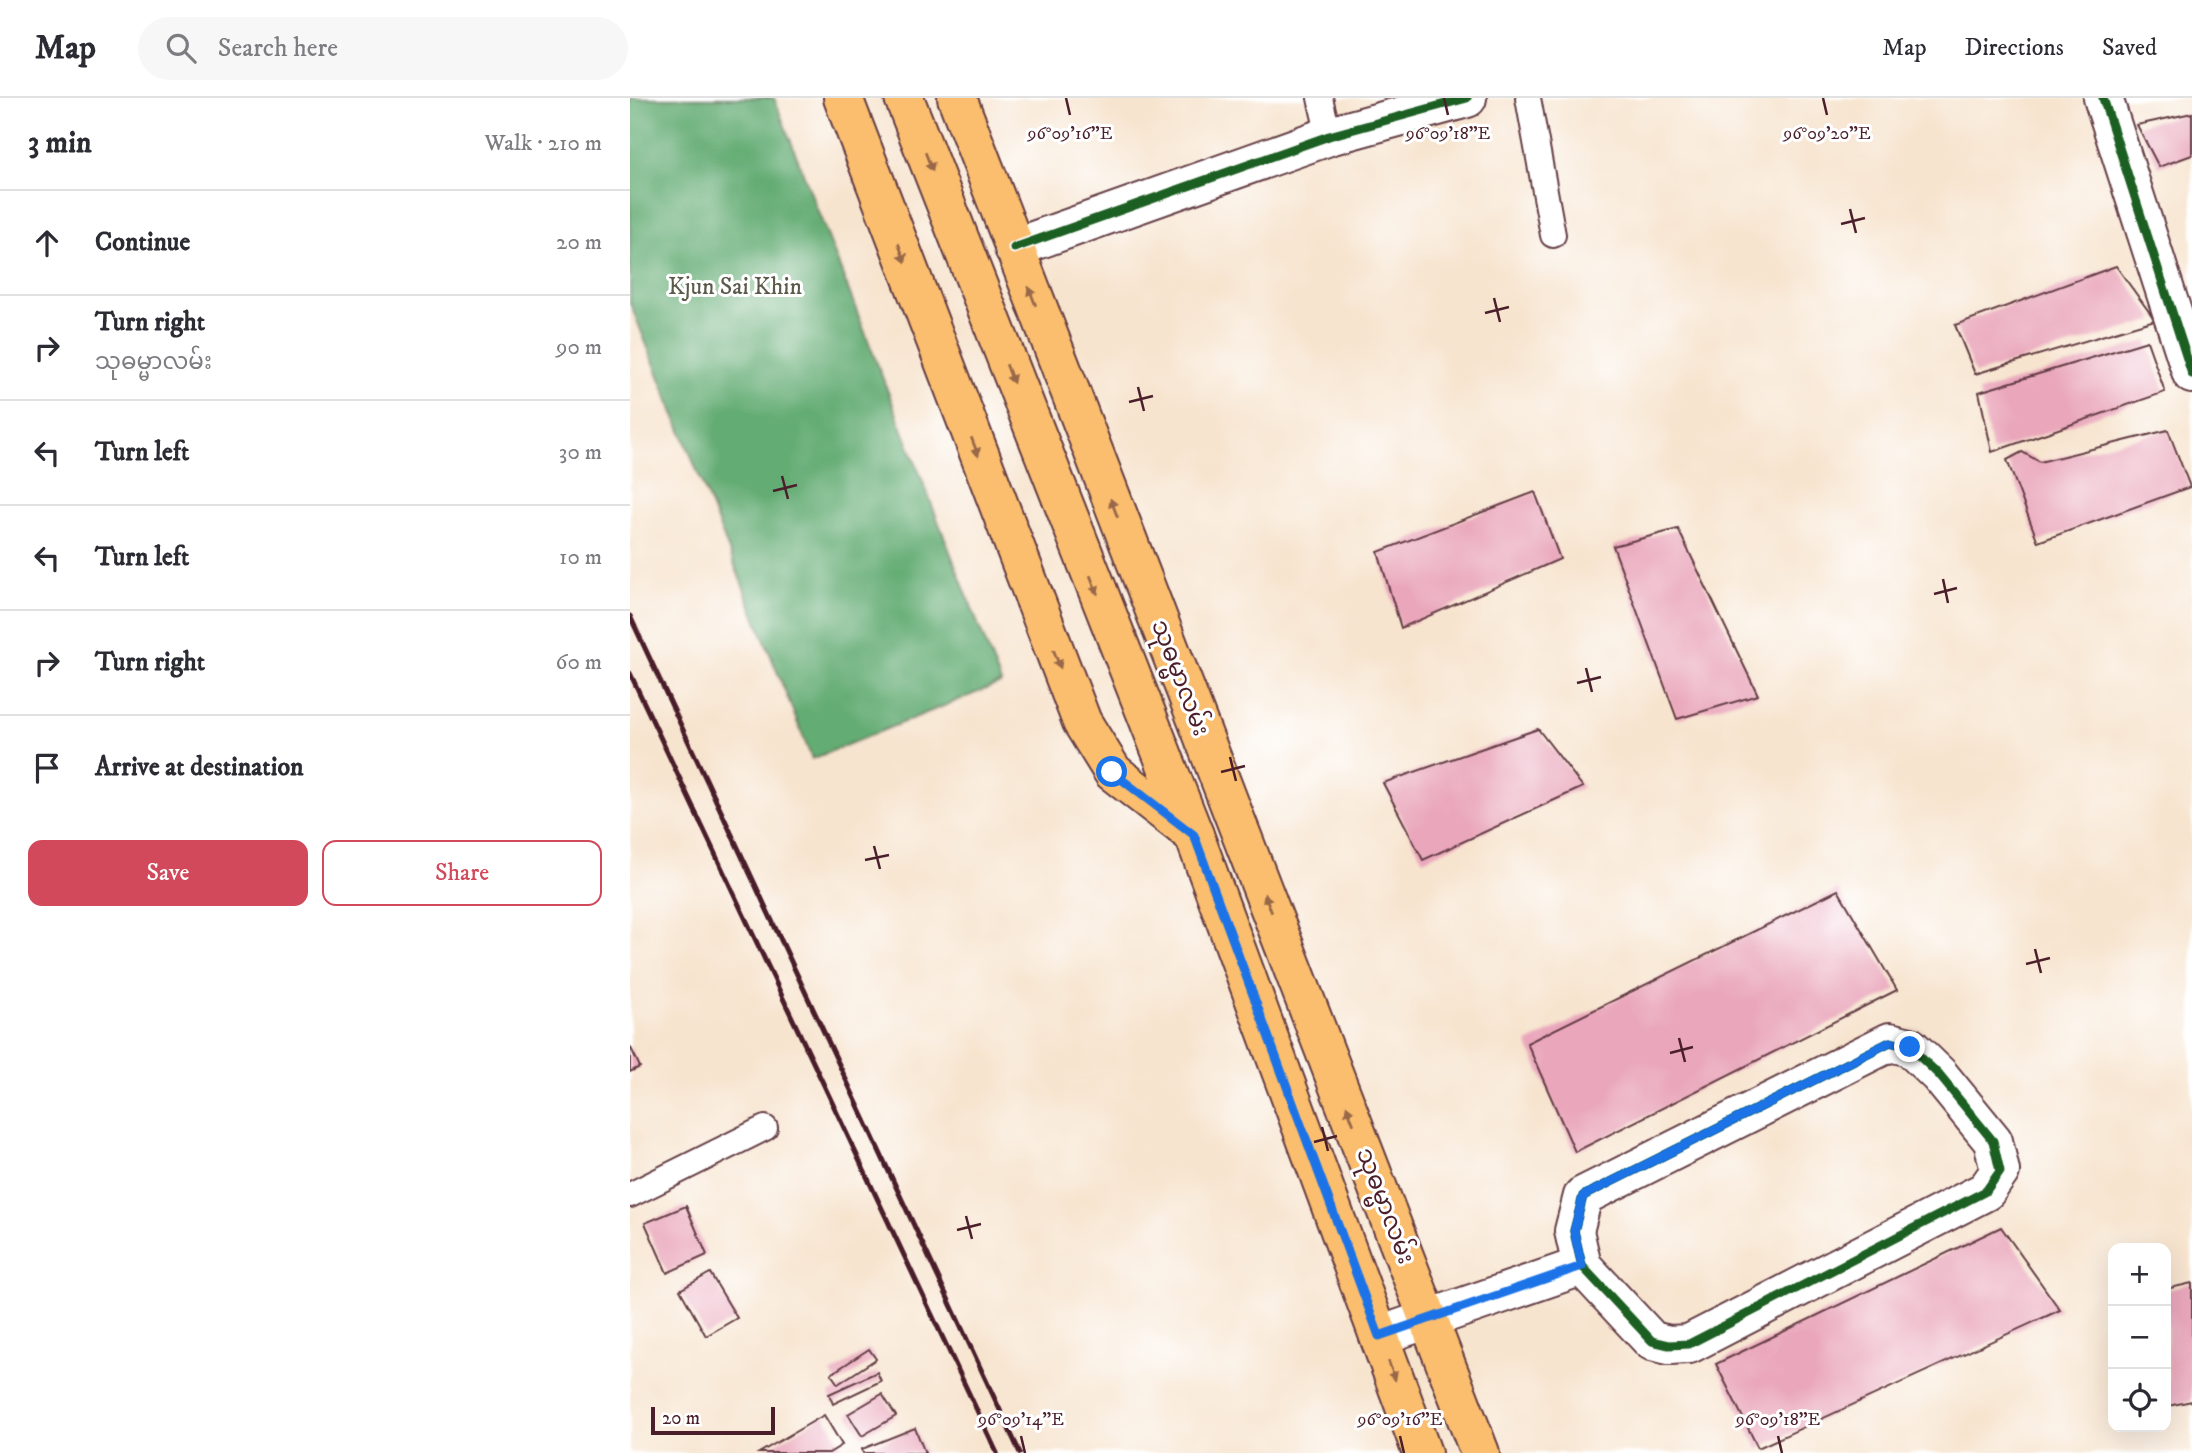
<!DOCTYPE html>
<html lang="en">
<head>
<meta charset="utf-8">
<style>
  body { margin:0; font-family:"IM FELL DW Pica","Noto Sans Myanmar",serif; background:#f7f7f7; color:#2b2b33 }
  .controls { position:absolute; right:21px; bottom:21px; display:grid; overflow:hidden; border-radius:14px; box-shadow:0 7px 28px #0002 }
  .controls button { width:63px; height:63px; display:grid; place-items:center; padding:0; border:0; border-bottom:2px solid #e1e1e2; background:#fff; color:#2b2b33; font:35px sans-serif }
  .scale { position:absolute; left:21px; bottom:18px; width:124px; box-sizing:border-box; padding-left:7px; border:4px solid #4a1f2b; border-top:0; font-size:19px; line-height:24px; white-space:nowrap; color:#4a1f2b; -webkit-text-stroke:5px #fff; paint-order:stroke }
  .stop { position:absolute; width:21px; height:21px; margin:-16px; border:5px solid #1a73e8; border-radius:50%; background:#fff }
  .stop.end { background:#1a73e8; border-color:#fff; box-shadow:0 2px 7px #0008 }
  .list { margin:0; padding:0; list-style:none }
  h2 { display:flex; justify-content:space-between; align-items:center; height:91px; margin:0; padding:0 28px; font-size:30px }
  h2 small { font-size:23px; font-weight:400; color:#7c7c81 }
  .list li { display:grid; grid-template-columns:46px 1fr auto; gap:21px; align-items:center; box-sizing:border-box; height:105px; padding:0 28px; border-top:2px solid #e1e1e2 }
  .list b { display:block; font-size:26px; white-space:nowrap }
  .list p { margin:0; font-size:23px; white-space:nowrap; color:#7c7c81 }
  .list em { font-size:23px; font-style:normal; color:#7c7c81 }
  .actions { display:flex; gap:14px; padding:21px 28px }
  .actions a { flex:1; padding:16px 0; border:2px solid #d1495b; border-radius:14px; text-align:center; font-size:24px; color:#d1495b }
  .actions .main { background:#d1495b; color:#fff }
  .icon { flex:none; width:38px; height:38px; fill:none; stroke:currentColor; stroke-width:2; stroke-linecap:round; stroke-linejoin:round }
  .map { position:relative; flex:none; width:1562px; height:1355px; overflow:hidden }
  header { display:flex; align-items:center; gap:42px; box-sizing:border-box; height:98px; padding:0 35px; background:#fff; border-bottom:2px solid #e1e1e2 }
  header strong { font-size:33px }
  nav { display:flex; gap:38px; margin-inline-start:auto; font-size:24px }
  .search { width:490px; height:63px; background:#f7f7f7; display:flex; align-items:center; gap:18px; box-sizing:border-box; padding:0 24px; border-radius:38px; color:#7c7c81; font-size:26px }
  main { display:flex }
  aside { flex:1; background:#fff }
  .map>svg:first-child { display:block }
  .forest { fill:#63ac73; stroke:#56664f; stroke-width:2 }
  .building { fill:#eaa7bc }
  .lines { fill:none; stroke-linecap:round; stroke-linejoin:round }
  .service-casing { stroke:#643d44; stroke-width:28 }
  .minor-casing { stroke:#643d44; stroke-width:42 }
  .primary-casing { stroke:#643d44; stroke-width:42 }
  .service { stroke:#fff; stroke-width:24 }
  .minor { stroke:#fff; stroke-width:38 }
  .primary { stroke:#fabe6e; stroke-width:38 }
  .rail { stroke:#4a1f2b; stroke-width:5 }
  .cycleway-casing { stroke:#fff; stroke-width:13 }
  .cycleway { stroke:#1b5e20; stroke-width:9 }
  .oneway { fill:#996749 }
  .route { stroke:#1a73e8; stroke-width:9 }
  .ticks { fill:none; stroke:#4a1f2b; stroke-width:2.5 }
  .labels { text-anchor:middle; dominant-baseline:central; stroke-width:6; stroke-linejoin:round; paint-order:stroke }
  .park-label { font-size:24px; fill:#5b5a4b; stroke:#fff }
  .street-label { font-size:24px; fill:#4a1f2b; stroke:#fff }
  .ticks-label { font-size:18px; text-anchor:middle; fill:#4a1f2b; stroke:#fff; stroke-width:6; stroke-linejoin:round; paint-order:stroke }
</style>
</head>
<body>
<header>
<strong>Map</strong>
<div class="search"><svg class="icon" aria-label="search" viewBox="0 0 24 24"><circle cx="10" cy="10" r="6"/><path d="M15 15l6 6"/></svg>Search here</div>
<nav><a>Map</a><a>Directions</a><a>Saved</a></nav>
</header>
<main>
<aside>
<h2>3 min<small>Walk · 210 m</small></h2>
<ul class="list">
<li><svg class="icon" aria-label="ahead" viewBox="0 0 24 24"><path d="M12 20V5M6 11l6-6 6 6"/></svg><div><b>Continue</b></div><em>20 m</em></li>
<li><svg class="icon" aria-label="right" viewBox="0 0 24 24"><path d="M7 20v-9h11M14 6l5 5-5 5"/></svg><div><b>Turn right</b><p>သုဓမ္မာလမ်း</p></div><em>90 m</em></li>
<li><svg class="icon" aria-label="left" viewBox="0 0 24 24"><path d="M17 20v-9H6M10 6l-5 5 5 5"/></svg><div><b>Turn left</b></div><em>30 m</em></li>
<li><svg class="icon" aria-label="left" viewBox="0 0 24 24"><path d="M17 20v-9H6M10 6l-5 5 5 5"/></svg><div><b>Turn left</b></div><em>10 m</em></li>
<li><svg class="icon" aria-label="right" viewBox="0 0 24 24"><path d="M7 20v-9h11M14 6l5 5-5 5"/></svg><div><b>Turn right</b></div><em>60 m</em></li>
<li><svg class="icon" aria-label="arrive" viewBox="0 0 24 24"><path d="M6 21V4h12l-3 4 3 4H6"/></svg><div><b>Arrive at destination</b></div></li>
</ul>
<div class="actions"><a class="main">Save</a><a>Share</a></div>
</aside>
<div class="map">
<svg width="1562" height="1355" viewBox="0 0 1562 1355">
  <rect width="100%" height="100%" fill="#fff"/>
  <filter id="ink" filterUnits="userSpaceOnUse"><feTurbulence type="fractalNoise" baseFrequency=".0143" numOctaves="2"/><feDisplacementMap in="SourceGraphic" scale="14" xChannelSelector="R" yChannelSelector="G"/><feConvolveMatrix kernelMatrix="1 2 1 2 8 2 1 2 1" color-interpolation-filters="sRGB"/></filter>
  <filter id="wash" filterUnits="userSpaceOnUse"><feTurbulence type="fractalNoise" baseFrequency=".00686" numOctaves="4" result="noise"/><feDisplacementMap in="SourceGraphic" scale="28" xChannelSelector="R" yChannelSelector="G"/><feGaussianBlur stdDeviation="1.57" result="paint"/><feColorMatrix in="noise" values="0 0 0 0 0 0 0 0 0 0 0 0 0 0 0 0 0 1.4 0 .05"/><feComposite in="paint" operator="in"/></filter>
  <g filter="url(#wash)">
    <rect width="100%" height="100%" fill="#f7e4cf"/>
    <path class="forest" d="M 0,0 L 144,0 L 371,585 L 182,661 L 0,205 Z"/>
    <g id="blocks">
      <g class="building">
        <path d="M 1562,15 L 1562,57 L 1529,69 L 1507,27 Z"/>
        <path d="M 1486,168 L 1525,222 L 1345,276 L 1325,227 Z"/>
        <path d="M 1517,243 L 1535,294 L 1362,354 L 1349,294 Z"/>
        <path d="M 1538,332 L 1560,389 L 1408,444 L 1377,362 L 1392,354 L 1410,364 Z"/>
        <path d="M 905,394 L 930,461 L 771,530 L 748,454 Z"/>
        <path d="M 1048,431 L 1128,597 L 1047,621 L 983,448 Z"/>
        <path d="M 908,631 L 953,689 L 793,762 L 753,685 Z"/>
        <path d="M 1208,792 L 1267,892 L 945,1054 L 897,945 Z"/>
        <path d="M 0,948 L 10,969 L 0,974 Z"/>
        <path d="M 56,1108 L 77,1157 L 37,1175 L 15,1125 Z"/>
        <path d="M 1371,1129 L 1430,1212 L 1128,1350 L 1086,1266 Z"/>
        <path d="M 80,1175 L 107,1220 L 76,1238 L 50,1192 Z"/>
        <path d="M 1562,1185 L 1562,1303 L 1538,1308 L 1536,1191 Z"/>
        <path d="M 239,1251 L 246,1261 L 208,1286 L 201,1276 Z"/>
        <path d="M 247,1274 L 251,1283 L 203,1306 L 199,1296 Z"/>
        <path d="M 252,1296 L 266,1318 L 232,1338 L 218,1316 Z"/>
        <path d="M 194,1317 L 212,1347 L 199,1355 L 129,1355 Z"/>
        <path d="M 285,1330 L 295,1355 L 233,1355 L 232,1351 Z"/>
      </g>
    </g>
  </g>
  <g filter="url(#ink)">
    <use href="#blocks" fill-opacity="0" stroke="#643d44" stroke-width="2"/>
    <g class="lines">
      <g class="service-casing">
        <g id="service">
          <path d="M 690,0 L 699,38"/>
          <path d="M 898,0 L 923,137"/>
          <path d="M 0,1097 L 135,1030"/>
        </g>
      </g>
      <g class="minor-casing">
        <g id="minor">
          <path d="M 1473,0 L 1562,276"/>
          <path d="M 384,150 L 699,38 L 837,0"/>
          <path d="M 1260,944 L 1280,949 L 1309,977 L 1363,1043 L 1370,1073 L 1356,1093 L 1059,1246 L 1039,1247 L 1022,1243 L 952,1168 L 944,1133 L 953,1098 Z"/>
          <path d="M 749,1238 L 952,1168"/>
        </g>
      </g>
      <g class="primary-casing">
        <g id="primary">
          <path d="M 213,0 L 452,624 L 483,674 L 564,737"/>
          <path d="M 274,0 L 564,737 L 792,1355"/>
          <path d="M 327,0 L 850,1355"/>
        </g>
      </g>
      <use href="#service" class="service"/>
      <use href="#minor" class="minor"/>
      <use href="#primary" class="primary"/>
      <g class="rail">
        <path d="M 0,518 L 390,1355"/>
        <path d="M 0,575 L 367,1355"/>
      </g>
      <g class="cycleway-casing">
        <g id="cycleway">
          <path d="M 1473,0 L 1562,276"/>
          <path d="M 384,150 L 699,38 L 837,0"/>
          <path d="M 1260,944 L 1280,949 L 1309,977 L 1363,1043 L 1370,1073 L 1356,1093 L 1059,1246 L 1039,1247 L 1022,1243 L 952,1168 L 944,1133 L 953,1098 Z"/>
        </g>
      </g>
      <use href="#cycleway" class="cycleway"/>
    </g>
    <defs><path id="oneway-solid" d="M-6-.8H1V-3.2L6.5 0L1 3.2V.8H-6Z" transform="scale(1.75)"/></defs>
    <g class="oneway">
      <use href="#oneway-solid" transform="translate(299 64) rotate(69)"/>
      <use href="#oneway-solid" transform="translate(272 155) rotate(69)"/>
      <use href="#oneway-solid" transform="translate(402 198) rotate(-111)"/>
      <use href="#oneway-solid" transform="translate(380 276) rotate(69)"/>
      <use href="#oneway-solid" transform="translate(345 349) rotate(69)"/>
      <use href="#oneway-solid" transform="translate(484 410) rotate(-111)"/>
      <use href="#oneway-solid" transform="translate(464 487) rotate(68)"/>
      <use href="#oneway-solid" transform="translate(427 561) rotate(69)"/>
      <use href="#oneway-solid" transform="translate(638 805) rotate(-111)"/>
      <use href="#oneway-solid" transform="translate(720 1017) rotate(-111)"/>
      <use href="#oneway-solid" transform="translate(762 1273) rotate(70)"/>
    </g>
  </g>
  <g class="lines" filter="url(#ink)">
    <path class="route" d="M 482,674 L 564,737 L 749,1238 L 952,1168 L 944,1133 L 953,1098 L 1260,944 L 1280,949"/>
  </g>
  <path class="ticks" d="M 436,0 L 440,17M 814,0 L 818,17M 1193,0 L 1197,17M 1220,111 L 1226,135M 1211,126 L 1235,120M 864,200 L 870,224M 855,215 L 879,209M 508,289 L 514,313M 499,304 L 523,298M 152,378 L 158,401M 143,393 L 167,387M 1313,481 L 1318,505M 1304,496 L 1327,490M 956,570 L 962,594M 947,585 L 971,579M 600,659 L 606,683M 591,674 L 615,668M 244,748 L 250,771M 235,762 L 259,757M 1405,851 L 1411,875M 1396,866 L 1420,860M 1049,940 L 1055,964M 1040,955 L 1063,949M 692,1029 L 698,1053M 684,1044 L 707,1038M 336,1118 L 342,1141M 327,1132 L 351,1126M 391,1338 L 395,1355M 770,1338 L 774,1355M 1148,1338 L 1152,1355"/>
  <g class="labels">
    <g class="park-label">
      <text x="105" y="189">Kjun Sai Khin</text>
    </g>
    <g class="street-label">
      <text transform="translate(550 580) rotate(69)">သုဓမ္မာလမ်း</text>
      <text transform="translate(755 1108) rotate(69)">သုဓမ္မာလမ်း</text>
    </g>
  </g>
  <g class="ticks-label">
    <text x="440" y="41">96°09'16"E</text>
    <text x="818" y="41">96°09'18"E</text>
    <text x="1197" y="41">96°09'20"E</text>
    <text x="391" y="1327">96°09'14"E</text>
    <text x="770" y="1327">96°09'16"E</text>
    <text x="1148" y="1327">96°09'18"E</text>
  </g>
</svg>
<div class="controls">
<button>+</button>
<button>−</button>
<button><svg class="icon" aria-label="locate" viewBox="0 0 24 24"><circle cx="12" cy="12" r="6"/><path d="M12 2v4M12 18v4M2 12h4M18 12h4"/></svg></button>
</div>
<div class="scale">20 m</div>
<div class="stop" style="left:482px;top:674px"></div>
<div class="stop end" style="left:1280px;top:949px"></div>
</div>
</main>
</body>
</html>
